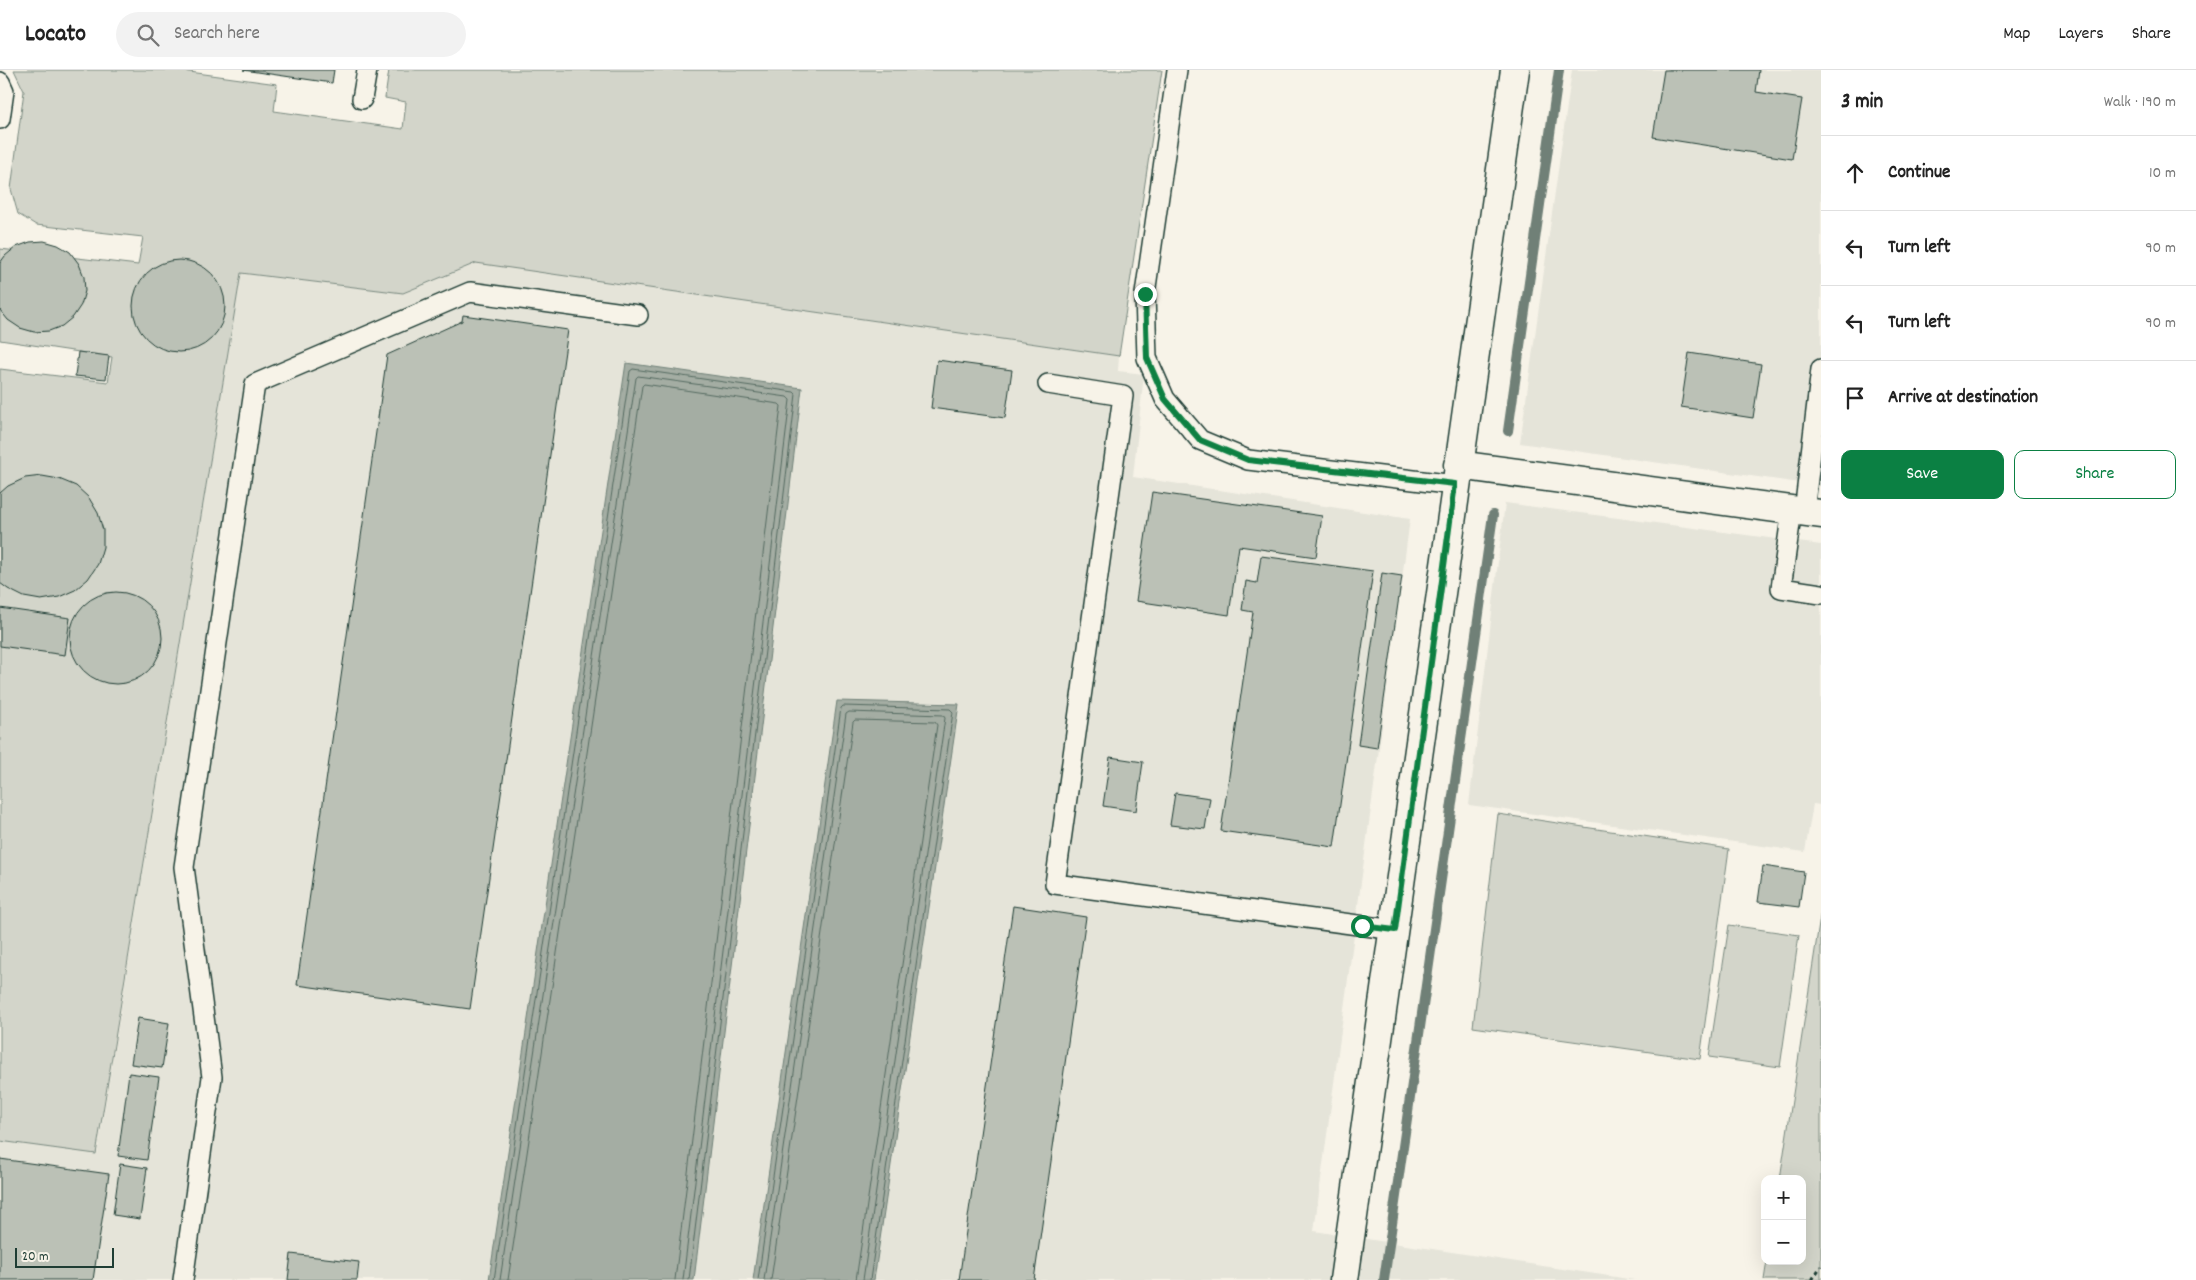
<!DOCTYPE html>
<html lang="en">
<head>
<meta charset="utf-8">
<style>
  body { margin:0; font-family:Dekko,sans-serif; background:#f2f2f2; color:#222 }
  .controls { position:absolute; right:15px; bottom:15px; display:grid; overflow:hidden; border-radius:10px; box-shadow:0 5px 20px #0002 }
  .controls button { width:45px; height:45px; display:grid; place-items:center; padding:0; border:0; border-bottom:1px solid #e0e0e0; background:#fff; color:#222; font:25px sans-serif }
  .scale { position:absolute; left:15px; bottom:12px; width:99px; box-sizing:border-box; padding-left:5px; border:2px solid #1f3d34; border-top:0; font-size:14px; line-height:18px; white-space:nowrap; color:#1f3d34; -webkit-text-stroke:4px #f7f3e8; paint-order:stroke }
  .stop { position:absolute; width:15px; height:15px; margin:-11px; border:4px solid #0b8043; border-radius:50%; background:#fff }
  .stop.end { background:#0b8043; border-color:#fff; box-shadow:0 1px 5px #0008 }
  .list { margin:0; padding:0; list-style:none }
  h2 { display:flex; justify-content:space-between; align-items:center; height:65px; margin:0; padding:0 20px; font-size:21px }
  h2 small { font-size:16px; font-weight:400; color:#767676 }
  .list li { display:grid; grid-template-columns:32px 1fr auto; gap:15px; align-items:center; box-sizing:border-box; height:75px; padding:0 20px; border-top:1px solid #e0e0e0 }
  .list b { display:block; font-size:19px; white-space:nowrap }
  .list em { font-size:16px; font-style:normal; color:#767676 }
  .actions { display:flex; gap:10px; padding:15px 20px }
  .actions a { flex:1; padding:11px 0; border:1px solid #0b8043; border-radius:10px; text-align:center; font-size:18px; color:#0b8043 }
  .actions .main { background:#0b8043; color:#fff }
  .icon { flex:none; width:28px; height:28px; fill:none; stroke:currentColor; stroke-width:2; stroke-linecap:round; stroke-linejoin:round }
  .map { position:relative; flex:none; width:1821px; height:1210px; overflow:hidden }
  header { display:flex; align-items:center; gap:30px; box-sizing:border-box; height:70px; padding:0 25px; background:#fff; border-bottom:1px solid #e0e0e0 }
  header strong { font-size:24px }
  nav { display:flex; gap:28px; margin-inline-start:auto; font-size:18px }
  .search { width:350px; height:45px; background:#f2f2f2; display:flex; align-items:center; gap:12px; box-sizing:border-box; padding:0 18px; border-radius:28px; color:#767676; font-size:19px }
  main { display:flex }
  aside { flex:1; background:#fff }
  .map>svg:first-child { display:block }
  .built { fill:#e5e4d9 }
  .green { fill:#d3d5ca; stroke:#79897f }
  .water { fill:#a4ada3; stroke:#6f8077 }
  .lines { fill:none; stroke-linecap:round; stroke-linejoin:round }
  .shore { stroke:#546a60; stroke-width:1 }
  .stream { stroke:#6f8077; stroke-width:10 }
  .building { fill:#bbc1b6; stroke:#1f3d34 }
  .service-casing { stroke:#1f3d34; stroke-width:22 }
  .tertiary-casing { stroke:#1f3d34; stroke-width:31 }
  .path { stroke:#1f3d34; stroke-width:3; stroke-dasharray:4 4; stroke-linecap:butt }
  .service { stroke:#f7f3e8; stroke-width:19 }
  .tertiary { stroke:#f7f3e8; stroke-width:28 }
  .route { stroke:#0b8043; stroke-width:6 }
</style>
</head>
<body>
<header>
<strong>Locato</strong>
<div class="search"><svg class="icon" aria-label="search" viewBox="0 0 24 24"><circle cx="10" cy="10" r="6"/><path d="M15 15l6 6"/></svg>Search here</div>
<nav><a>Map</a><a>Layers</a><a>Share</a></nav>
</header>
<main>
<div class="map">
<svg width="1821" height="1210" viewBox="0 0 1821 1210">
  <rect width="100%" height="100%" fill="#f7f3e8"/>
  <filter id="ink" filterUnits="userSpaceOnUse"><feTurbulence type="fractalNoise" baseFrequency=".02" numOctaves="2"/><feDisplacementMap in="SourceGraphic" scale="10" xChannelSelector="R" yChannelSelector="G"/><feConvolveMatrix kernelMatrix="1 2 1 2 8 2 1 2 1" color-interpolation-filters="sRGB"/></filter>
  <g filter="url(#ink)">
    <g class="built">
      <path d="M 1572,0 L 1821,0 L 1821,416 L 1520,373 Z"/>
      <path d="M 476,193 L 1119,286 L 1118,301 L 1144,304 L 1133,407 L 1410,449 L 1314,1161 L 1635,1210 L 0,1210 L 0,1071 L 97,1084 L 241,203 L 403,223 Z"/>
      <path d="M 1505,433 L 1821,475 L 1821,735 L 1813,734 L 1805,782 L 1469,735 Z"/>
    </g>
    <g class="green">
      <path d="M 14,0 L 175,0 L 277,14 L 274,41 L 403,59 L 406,32 L 385,28 L 389,0 L 1162,0 L 1119,286 L 476,193 L 403,223 L 241,203 L 96,1084 L 0,1071 L 0,299 L 108,312 L 112,287 L 0,270 L 0,179 L 138,195 L 143,167 L 36,155 L 18,144 L 11,119 L 24,21 Z"/>
      <path d="M 1498,744 L 1729,779 L 1700,989 L 1473,957 Z"/>
      <path d="M 1821,841 L 1821,1210 L 1764,1210 L 1767,1191 L 1802,1191 L 1802,1109 L 1780,1109 Z"/>
      <path d="M 1729,855 L 1799,865 L 1780,997 L 1709,987 Z"/>
    </g>
    <g class="water">
      <path d="M 626,293 L 802,318 L 694,1210 L 489,1210 Z"/>
      <path d="M 837,631 L 959,634 L 874,1210 L 753,1210 Z"/>
    </g>
    <g class="lines">
      <g class="shore">
        <path d="M 494,1210 L 630,301 L 633,299 L 794,322 L 796,324 L 689,1210"/>
        <path d="M 500,1210 L 636,308 L 638,306 L 787,327 L 790,330 L 683,1210"/>
        <path d="M 508,1210 L 642,316 L 644,314 L 779,334 L 781,336 L 675,1210"/>
        <path d="M 758,1210 L 841,638 L 843,636 L 950,639 L 953,642 L 870,1210"/>
        <path d="M 764,1210 L 846,644 L 849,642 L 943,645 L 945,648 L 863,1210"/>
        <path d="M 771,1210 L 853,652 L 855,650 L 935,652 L 937,655 L 856,1210"/>
      </g>
      <g class="stream">
        <path d="M 1508,361 L 1559,0"/>
        <path d="M 1384,1210 L 1493,445"/>
      </g>
    </g>
    <g class="building">
      <path d="M 243,0 L 334,0 L 332,13 Z"/>
      <path d="M 1664,0 L 1759,0 L 1756,22 L 1802,29 L 1792,89 L 1653,67 Z"/>
      <path d="M 44,171 L 58,175 L 70,182 L 79,194 L 84,207 L 85,221 L 81,235 L 73,247 L 62,256 L 49,261 L 34,262 L 20,258 L 8,250 L 0,240 L 0,193 L 5,186 L 16,177 L 30,172 Z"/>
      <circle cx="179" cy="236" r="46"/>
      <path d="M 463,245 L 568,260 L 470,939 L 297,915 L 387,285 L 462,251 Z"/>
      <path d="M 78,282 L 109,286 L 106,309 L 75,306 Z"/>
      <path d="M 1689,283 L 1761,294 L 1753,348 L 1681,337 Z"/>
      <path d="M 937,290 L 1012,300 L 1005,348 L 931,338 Z"/>
      <path d="M 42,406 L 59,409 L 76,416 L 89,428 L 98,443 L 103,460 L 103,477 L 98,494 L 88,509 L 75,520 L 59,527 L 41,530 L 24,527 L 8,519 L 0,513 L 0,423 L 8,416 L 25,408 Z"/>
      <path d="M 1152,422 L 1322,446 L 1316,487 L 1239,476 L 1229,545 L 1136,531 Z"/>
      <path d="M 1261,486 L 1373,501 L 1334,777 L 1221,761 L 1253,542 L 1242,540 L 1246,511 L 1257,513 Z"/>
      <path d="M 1382,503 L 1402,506 L 1377,678 L 1358,675 Z"/>
      <circle cx="116" cy="568" r="46"/>
      <path d="M 0,538 L 70,548 L 65,585 L 0,576 Z"/>
      <path d="M 1110,687 L 1143,692 L 1136,741 L 1103,736 Z"/>
      <path d="M 1175,723 L 1210,728 L 1205,759 L 1170,755 Z"/>
      <path d="M 1763,796 L 1804,802 L 1799,837 L 1758,832 Z"/>
      <path d="M 1013,836 L 1086,847 L 1034,1210 L 959,1210 Z"/>
      <path d="M 138,948 L 169,953 L 162,998 L 131,994 Z"/>
      <path d="M 129,1003 L 159,1007 L 147,1090 L 118,1086 Z"/>
      <path d="M 0,1089 L 109,1104 L 93,1210 L 0,1210 Z"/>
      <path d="M 120,1094 L 147,1098 L 140,1149 L 113,1145 Z"/>
      <path d="M 291,1184 L 359,1192 L 357,1210 L 288,1210 Z"/>
    </g>
    <g class="lines">
      <g class="service-casing">
        <g id="service">
          <path d="M 1177,0 L 1145,224 L 1147,288 L 1165,329 L 1200,370 L 1248,390 L 1455,415"/>
          <path d="M 0,12 L 4,21 L 0,49"/>
          <path d="M 362,29 L 367,0"/>
          <path d="M 1048,314 L 1123,326 L 1055,814 L 1395,860"/>
          <path d="M 1792,440 L 1781,518 L 1821,524"/>
          <path d="M 1804,442 L 1821,299"/>
          <path d="M 183,1210 L 212,1007 L 184,797 L 255,314 L 470,222 L 638,245"/>
        </g>
      </g>
      <g class="tertiary-casing">
        <g id="tertiary">
          <path d="M 1458,395 L 1821,444"/>
          <path d="M 1344,1210 C 1403,807 1456,403 1515,0"/>
        </g>
      </g>
      <path class="path" d="M 1812,1210 L 1821,1196"/>
      <use href="#service" class="service"/>
      <use href="#tertiary" class="tertiary"/>
    </g>
  </g>
  <g class="lines" filter="url(#ink)">
    <path class="route" d="M 1145,224 L 1147,288 L 1165,329 L 1200,370 L 1248,390 L 1455,414 L 1395,860 L 1362,856"/>
  </g>
</svg>
<div class="controls">
<button>+</button>
<button>−</button>
</div>
<div class="scale">20 m</div>
<div class="stop" style="left:1362px;top:856px"></div>
<div class="stop end" style="left:1145px;top:224px"></div>
</div>
<aside>
<h2>3 min<small>Walk · 190 m</small></h2>
<ul class="list">
<li><svg class="icon" aria-label="ahead" viewBox="0 0 24 24"><path d="M12 20V5M6 11l6-6 6 6"/></svg><div><b>Continue</b></div><em>10 m</em></li>
<li><svg class="icon" aria-label="left" viewBox="0 0 24 24"><path d="M17 20v-9H6M10 6l-5 5 5 5"/></svg><div><b>Turn left</b></div><em>90 m</em></li>
<li><svg class="icon" aria-label="left" viewBox="0 0 24 24"><path d="M17 20v-9H6M10 6l-5 5 5 5"/></svg><div><b>Turn left</b></div><em>90 m</em></li>
<li><svg class="icon" aria-label="arrive" viewBox="0 0 24 24"><path d="M6 21V4h12l-3 4 3 4H6"/></svg><div><b>Arrive at destination</b></div></li>
</ul>
<div class="actions"><a class="main">Save</a><a>Share</a></div>
</aside>
</main>
</body>
</html>
